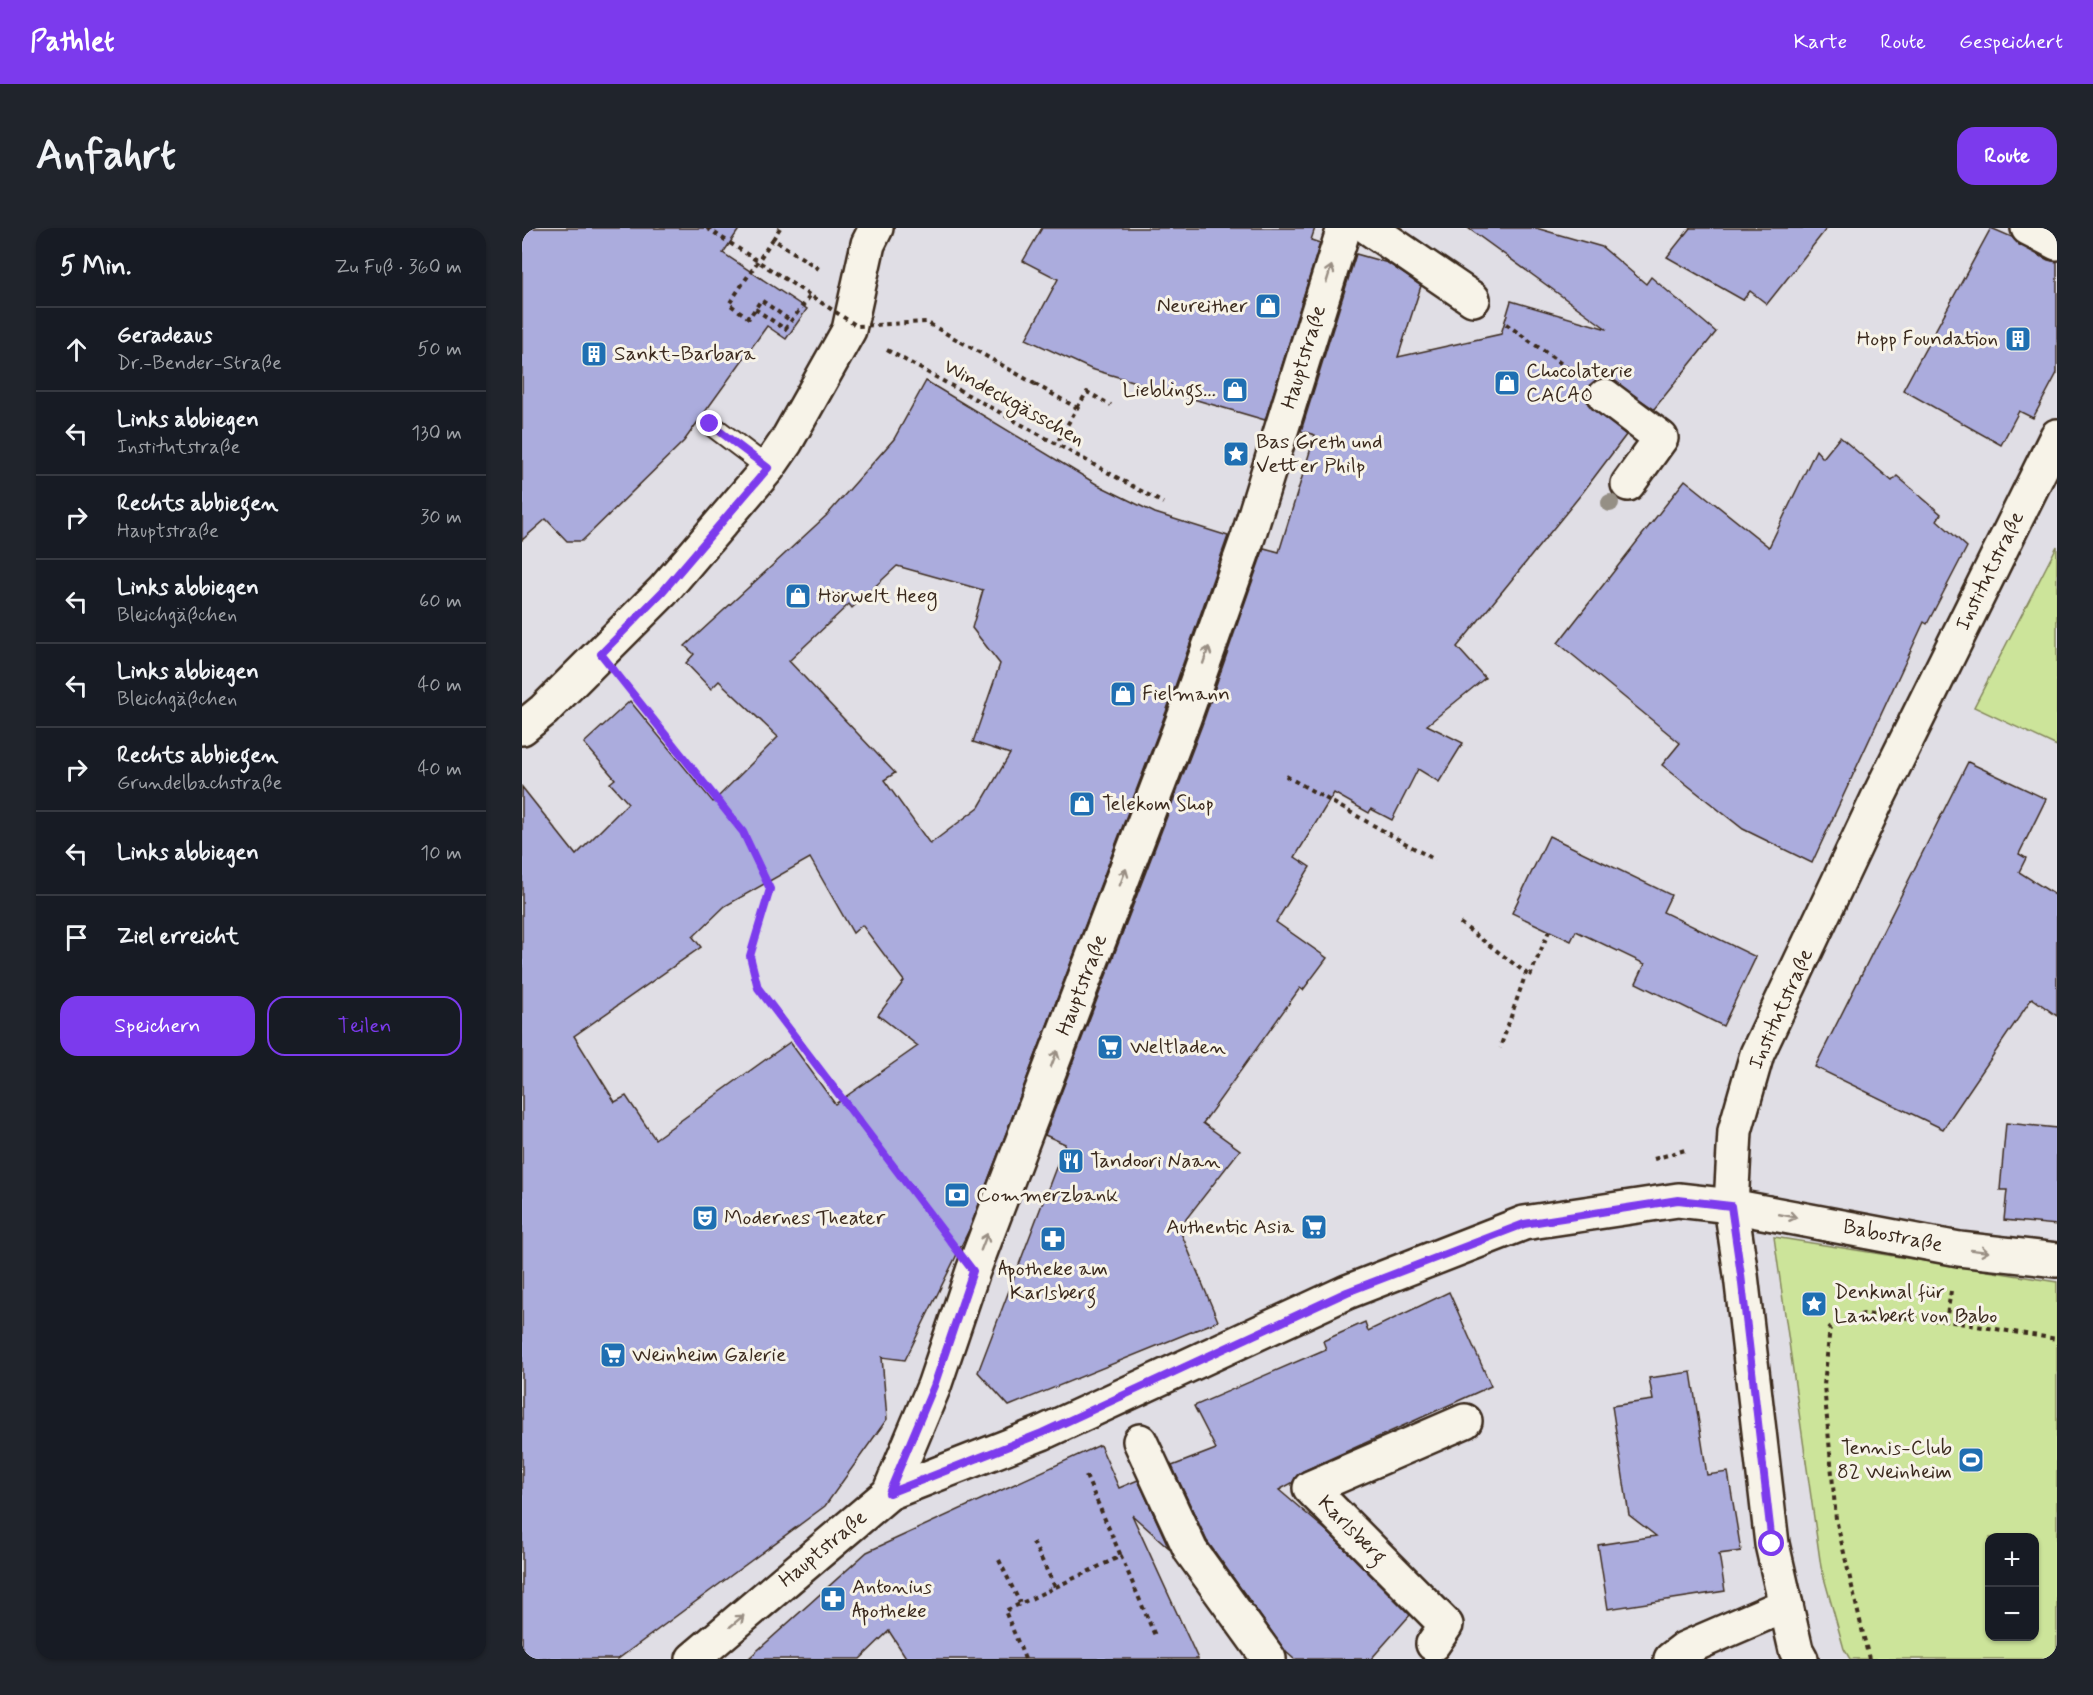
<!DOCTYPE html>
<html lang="de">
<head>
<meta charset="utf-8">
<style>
  body { margin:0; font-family:Mynerve,sans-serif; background:#20242c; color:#f1f3f6 }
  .controls { position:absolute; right:18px; bottom:18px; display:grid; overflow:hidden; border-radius:12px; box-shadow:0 2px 4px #0004 }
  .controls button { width:54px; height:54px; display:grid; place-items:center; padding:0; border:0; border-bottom:2px solid #363941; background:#171b24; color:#f1f3f6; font:30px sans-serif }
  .stop { position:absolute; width:18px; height:18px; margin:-14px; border:4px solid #7c3aed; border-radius:50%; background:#fff }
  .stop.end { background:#7c3aed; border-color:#fff; box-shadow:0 2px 6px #0008 }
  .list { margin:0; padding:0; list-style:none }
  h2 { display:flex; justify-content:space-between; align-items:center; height:78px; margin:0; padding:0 24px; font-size:26px }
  h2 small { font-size:20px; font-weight:400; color:#9ea1a6 }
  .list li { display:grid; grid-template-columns:39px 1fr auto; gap:18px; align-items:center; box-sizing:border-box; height:84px; padding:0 24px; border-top:2px solid #363941 }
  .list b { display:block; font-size:22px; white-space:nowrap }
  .list p { margin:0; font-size:20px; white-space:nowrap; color:#9ea1a6 }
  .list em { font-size:20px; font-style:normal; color:#9ea1a6 }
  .actions { display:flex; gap:12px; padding:18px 24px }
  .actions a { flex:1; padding:14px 0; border:2px solid #7c3aed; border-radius:18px; text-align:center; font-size:21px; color:#7c3aed }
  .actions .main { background:#7c3aed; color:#fff }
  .icon { flex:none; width:33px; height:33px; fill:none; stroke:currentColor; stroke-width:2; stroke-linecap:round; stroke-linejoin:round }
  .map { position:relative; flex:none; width:1535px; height:1431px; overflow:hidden; border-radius:18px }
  header { display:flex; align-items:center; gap:36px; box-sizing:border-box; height:84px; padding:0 30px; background:#7c3aed; color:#fff }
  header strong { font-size:28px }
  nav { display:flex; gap:33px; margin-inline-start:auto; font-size:21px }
  .intro { display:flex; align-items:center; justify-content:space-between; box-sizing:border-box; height:144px; padding:0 36px }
  h1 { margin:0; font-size:42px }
  .button { padding:15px 27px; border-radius:18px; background:#7c3aed; color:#fff; font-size:21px; font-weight:700 }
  main { display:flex; gap:36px; padding:0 36px }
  aside { flex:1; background:#171b24; border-radius:18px; box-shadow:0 2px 4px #0004 }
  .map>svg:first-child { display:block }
  .green { fill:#cce49a; stroke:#84875c; stroke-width:1.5; fill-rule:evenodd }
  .building { fill:#abacdd; stroke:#3b2a1e; stroke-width:1.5; fill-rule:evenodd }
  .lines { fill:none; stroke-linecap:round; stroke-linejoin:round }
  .lane-casing { stroke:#3b2a1e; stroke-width:24 }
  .street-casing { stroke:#3b2a1e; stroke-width:38 }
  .path { stroke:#3b2a1e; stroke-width:4; stroke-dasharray:4.5 4.5; stroke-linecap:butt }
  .lane { stroke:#f7f3e8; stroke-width:20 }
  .street { stroke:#f7f3e8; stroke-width:33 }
  .path-bridge { stroke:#3b2a1e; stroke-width:4; stroke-dasharray:4.5 4.5; stroke-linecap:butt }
  .tree { fill:#958f85 }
  .oneway { stroke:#998e83 }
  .route { stroke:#7c3aed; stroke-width:8 }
  .labels { text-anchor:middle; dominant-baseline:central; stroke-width:6; stroke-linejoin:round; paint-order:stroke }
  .poi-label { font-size:21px; fill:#3b2a1e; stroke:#f7f3e8; text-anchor:start }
  .street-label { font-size:21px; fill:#3b2a1e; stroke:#f7f3e8 }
</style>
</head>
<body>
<header>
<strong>Pathlet</strong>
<nav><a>Karte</a><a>Route</a><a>Gespeichert</a></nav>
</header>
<div class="intro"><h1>Anfahrt</h1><a class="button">Route</a></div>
<main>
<aside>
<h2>5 Min.<small>Zu Fuß · 360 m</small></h2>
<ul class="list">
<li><svg class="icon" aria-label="ahead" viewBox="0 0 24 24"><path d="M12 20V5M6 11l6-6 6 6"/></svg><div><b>Geradeaus</b><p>Dr.-Bender-Straße</p></div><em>50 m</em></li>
<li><svg class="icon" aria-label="left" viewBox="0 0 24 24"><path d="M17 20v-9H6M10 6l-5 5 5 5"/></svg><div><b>Links abbiegen</b><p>Institutstraße</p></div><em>130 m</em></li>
<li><svg class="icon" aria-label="right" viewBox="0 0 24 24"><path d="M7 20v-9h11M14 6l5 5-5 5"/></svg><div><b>Rechts abbiegen</b><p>Hauptstraße</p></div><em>30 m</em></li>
<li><svg class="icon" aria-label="left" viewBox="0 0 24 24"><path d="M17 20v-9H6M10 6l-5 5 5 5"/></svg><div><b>Links abbiegen</b><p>Bleichgäßchen</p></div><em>60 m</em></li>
<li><svg class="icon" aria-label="left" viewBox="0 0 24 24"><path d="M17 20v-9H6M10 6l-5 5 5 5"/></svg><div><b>Links abbiegen</b><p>Bleichgäßchen</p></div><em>40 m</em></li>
<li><svg class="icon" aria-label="right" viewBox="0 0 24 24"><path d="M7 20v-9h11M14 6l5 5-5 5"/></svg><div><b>Rechts abbiegen</b><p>Grundelbachstraße</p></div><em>40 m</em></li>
<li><svg class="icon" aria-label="left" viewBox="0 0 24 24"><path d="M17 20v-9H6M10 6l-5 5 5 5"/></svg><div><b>Links abbiegen</b></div><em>10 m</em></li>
<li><svg class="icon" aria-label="arrive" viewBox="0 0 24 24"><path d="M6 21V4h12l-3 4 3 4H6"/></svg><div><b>Ziel erreicht</b></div></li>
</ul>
<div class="actions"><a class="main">Speichern</a><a>Teilen</a></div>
</aside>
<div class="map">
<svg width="1535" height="1431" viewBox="0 0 1535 1431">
  <rect width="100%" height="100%" fill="#e0dee5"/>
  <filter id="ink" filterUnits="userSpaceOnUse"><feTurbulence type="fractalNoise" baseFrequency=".0167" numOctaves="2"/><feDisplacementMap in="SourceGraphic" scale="12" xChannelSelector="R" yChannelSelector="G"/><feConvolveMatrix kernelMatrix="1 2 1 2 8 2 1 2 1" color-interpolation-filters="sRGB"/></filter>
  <g filter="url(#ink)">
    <g class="green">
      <path d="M 1535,318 L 1535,518 L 1452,479 Z"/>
      <path d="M 1252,1009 L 1535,1054 L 1535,1431 L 1328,1431 L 1322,1421 L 1299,1339 ZM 1468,1310 L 1512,1310 L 1512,1408 L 1468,1408 Z"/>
    </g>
    <g class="building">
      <path d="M 0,0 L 218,0 L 201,25 L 285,81 L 264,111 L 245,98 L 162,213 L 60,313 L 45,313 L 24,291 L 0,312 Z"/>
      <path d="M 520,0 L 793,0 L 789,12 L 798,15 L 743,192 L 569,141 L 504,111 L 536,51 L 501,33 Z"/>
      <path d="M 946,0 L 1014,0 L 1080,19 L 1124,56 L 1129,49 L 1194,104 L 1132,181 L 1086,150 L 1075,151 L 1068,157 L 1064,166 L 1066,176 L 1104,207 L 1061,264 L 935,419 L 963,450 L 905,497 L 941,515 L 917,554 L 896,541 L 870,592 L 849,581 L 847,585 L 812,565 L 773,629 L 788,639 L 754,694 L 805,730 L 781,762 L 778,760 L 681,895 L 718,922 L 657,1000 L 696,1093 L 487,1178 L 456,1144 L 543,916 L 523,907 L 680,497 L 742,320 L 757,324 L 793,207 L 779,203 L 834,26 L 866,35 L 899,58 L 876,129 L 979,106 L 989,73 L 1085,101 Z"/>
      <path d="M 1168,0 L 1305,0 L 1245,76 L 1228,63 L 1221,72 L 1145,29 Z"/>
      <path d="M 1469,0 L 1490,9 L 1497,17 L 1526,32 L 1535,34 L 1535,145 L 1511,190 L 1497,183 L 1479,217 L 1381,162 Z"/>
      <path d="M 404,153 L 576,257 L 633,285 L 706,308 L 644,484 L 448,1000 L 383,1132 L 360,1129 L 365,1191 L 303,1278 L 96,1431 L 0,1431 L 0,559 L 54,627 L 106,575 L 88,555 L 93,551 L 62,515 L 108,473 L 191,574 L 256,509 L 197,453 L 189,461 L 164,435 L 172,426 L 163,418 L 305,287 L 372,211 ZM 375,338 L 461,362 L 450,400 L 478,436 L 451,514 L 488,526 L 457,579 L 408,616 L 362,552 L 373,545 L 267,433 L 327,376 L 330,380 ZM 288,630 L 331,705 L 340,697 L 382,753 L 356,787 L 396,818 L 313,876 L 268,814 L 133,911 L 104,868 L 93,874 L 52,808 L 179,719 L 171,709 L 203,678 Z"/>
      <path d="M 1318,209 L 1370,253 L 1375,248 L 1419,286 L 1415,292 L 1445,319 L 1405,396 L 1402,394 L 1290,635 L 1221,601 L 1140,537 L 1158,515 L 1036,415 L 1163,252 L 1247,319 L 1294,222 L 1301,230 Z"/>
      <path d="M 1446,534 L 1524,571 L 1497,626 L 1504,630 L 1497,644 L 1535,668 L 1535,788 L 1510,770 L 1421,901 L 1293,839 Z"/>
      <path d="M 1027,608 L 1149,667 L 1141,684 L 1234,729 L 1201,798 L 1114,755 L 1123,736 L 1054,703 L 1049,713 L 990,685 Z"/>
      <path d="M 1484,895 L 1535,900 L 1535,997 L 1482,992 L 1485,962 L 1478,962 Z"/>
      <path d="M 927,1064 L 969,1158 L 781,1243 L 770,1255 L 757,1262 L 806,1304 L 888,1387 L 849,1431 L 772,1431 L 764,1424 L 685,1313 L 650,1238 L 694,1221 L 672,1178 L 804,1121 L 801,1113 L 843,1094 L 846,1103 Z"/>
      <path d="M 1169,1144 L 1185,1247 L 1206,1244 L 1219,1323 L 1197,1326 L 1203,1363 L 1086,1381 L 1076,1317 L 1134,1308 L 1107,1287 L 1090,1178 L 1131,1172 L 1127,1150 Z"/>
      <path d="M 578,1217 L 597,1260 L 616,1252 L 647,1320 L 610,1287 L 676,1431 L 385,1431 L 367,1403 L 338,1431 L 226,1431 L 345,1324 Z"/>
    </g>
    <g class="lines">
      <g class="lane-casing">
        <path id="lane" d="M 188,196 L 246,240"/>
      </g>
      <g class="street-casing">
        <g id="street">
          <path d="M 847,0 L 951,71"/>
          <path d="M 1506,0 L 1535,15"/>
          <path d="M 1083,168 L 1139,210 L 1106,256"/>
          <path d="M 0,500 L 22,482 L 141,363 L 246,240 L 264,214 L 327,102 L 346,16 L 354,0"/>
          <path d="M 618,1213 L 669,1323 L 747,1431"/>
          <path d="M 367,1265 L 520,1205 L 825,1064 L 1002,995 L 1156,972 L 1209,978 L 1437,1021 L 1535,1032"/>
          <path d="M 911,1416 L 924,1397 L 788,1260 L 943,1193"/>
          <path d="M 171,1431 L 367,1265 L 412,1158 L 451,1043 L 662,490 L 726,309 L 822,0"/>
          <path d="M 1149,1431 L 1162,1421 L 1264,1377"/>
          <path d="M 1279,1431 L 1274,1422 L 1250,1316 L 1219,1047 L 1209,978 L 1213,903 L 1235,826 L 1355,572 L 1535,208"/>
        </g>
      </g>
      <g class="path">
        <path d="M 185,0 L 208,15"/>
        <path d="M 258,0 L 251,11 L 297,41"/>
        <path d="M 251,11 L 207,76 L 227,90 L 239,72 L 269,93"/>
        <path d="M 233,81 L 263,101 L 288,68"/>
        <path d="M 984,96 L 1051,144"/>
        <path d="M 365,122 L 641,275"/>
        <path d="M 513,156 L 555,180 L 535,215"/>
        <path d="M 555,180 L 565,164 L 589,177"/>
        <path d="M 104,457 L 221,605 L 248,661 L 228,728 L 236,760 L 422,1005"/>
        <path d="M 764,548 L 913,632"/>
        <path d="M 938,695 L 1004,745 L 978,820"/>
        <path d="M 1008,748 L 1027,703"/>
        <path d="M 1132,931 L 1163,922"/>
        <path d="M 1429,1063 L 1424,1093 L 1535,1111"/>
        <path d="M 564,1248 L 599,1328"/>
        <path d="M 511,1314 L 533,1359"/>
        <path d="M 477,1332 L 498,1375"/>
        <path d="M 503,1431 L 483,1383 L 599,1328 L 634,1410"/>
        <path d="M 1347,1431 L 1314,1291 L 1302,1157 L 1308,1099 L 1341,1086 L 1424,1093"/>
      </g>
      <use href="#lane" class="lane"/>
      <use href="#street" class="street"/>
      <path class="path-bridge" d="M 208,15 L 335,98 L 404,94 L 513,156"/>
    </g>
    <circle class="tree" cx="1088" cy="275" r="9"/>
    <defs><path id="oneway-shaft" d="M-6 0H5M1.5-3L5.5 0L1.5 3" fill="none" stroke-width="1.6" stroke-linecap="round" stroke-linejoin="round" transform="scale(1.5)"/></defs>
    <g class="oneway">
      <use href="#oneway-shaft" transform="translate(807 46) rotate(-73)"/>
      <use href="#oneway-shaft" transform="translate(684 427) rotate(-71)"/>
      <use href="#oneway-shaft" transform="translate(601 649) rotate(-69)"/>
      <use href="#oneway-shaft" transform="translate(532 831) rotate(-69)"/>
      <use href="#oneway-shaft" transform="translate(1266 988) rotate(11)"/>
      <use href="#oneway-shaft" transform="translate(462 1014) rotate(-69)"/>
      <use href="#oneway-shaft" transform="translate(1458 1023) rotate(7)"/>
      <use href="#oneway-shaft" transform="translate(215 1393) rotate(-40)"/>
    </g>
  </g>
  <g class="lines" filter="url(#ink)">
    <path class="route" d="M 188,196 L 246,240 L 141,363 L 79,426 L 221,604 L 248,661 L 228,728 L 236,760 L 451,1043 L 412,1158 L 367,1265 L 520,1205 L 825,1064 L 1002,996 L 1156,972 L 1209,978 L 1219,1047 L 1250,1316"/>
  </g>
  <defs>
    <g id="shop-square" transform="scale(1.35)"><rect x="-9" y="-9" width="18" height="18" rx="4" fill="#1f6fb2" stroke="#f7f3e8"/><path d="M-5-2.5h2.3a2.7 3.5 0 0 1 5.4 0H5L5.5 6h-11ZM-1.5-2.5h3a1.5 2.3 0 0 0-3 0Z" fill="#fff"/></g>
    <g id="building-square" transform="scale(1.35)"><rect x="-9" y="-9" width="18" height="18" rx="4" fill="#1f6fb2" stroke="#f7f3e8"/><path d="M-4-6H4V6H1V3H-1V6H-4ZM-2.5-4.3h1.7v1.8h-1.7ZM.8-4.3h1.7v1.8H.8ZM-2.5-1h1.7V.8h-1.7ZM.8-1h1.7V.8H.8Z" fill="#fff"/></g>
    <g id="sight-square" transform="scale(1.35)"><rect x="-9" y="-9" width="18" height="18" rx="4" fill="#1f6fb2" stroke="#f7f3e8"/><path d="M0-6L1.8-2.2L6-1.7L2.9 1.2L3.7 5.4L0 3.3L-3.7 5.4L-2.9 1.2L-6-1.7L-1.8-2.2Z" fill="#fff"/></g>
    <g id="supermarket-square" transform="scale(1.35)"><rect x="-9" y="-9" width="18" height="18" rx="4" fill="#1f6fb2" stroke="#f7f3e8"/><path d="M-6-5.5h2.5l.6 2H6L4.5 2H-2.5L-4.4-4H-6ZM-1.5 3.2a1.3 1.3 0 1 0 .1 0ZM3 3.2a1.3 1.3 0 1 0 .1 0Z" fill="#fff"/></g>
    <g id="restaurant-square" transform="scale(1.35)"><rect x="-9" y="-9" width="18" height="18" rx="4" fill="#1f6fb2" stroke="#f7f3e8"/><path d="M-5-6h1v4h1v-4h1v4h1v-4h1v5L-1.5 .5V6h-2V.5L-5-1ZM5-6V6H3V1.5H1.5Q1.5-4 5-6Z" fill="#fff"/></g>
    <g id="bank-square" transform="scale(1.35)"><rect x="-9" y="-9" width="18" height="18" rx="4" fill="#1f6fb2" stroke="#f7f3e8"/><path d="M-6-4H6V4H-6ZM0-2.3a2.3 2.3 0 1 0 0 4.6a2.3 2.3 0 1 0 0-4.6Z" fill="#fff"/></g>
    <g id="theatre-square" transform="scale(1.35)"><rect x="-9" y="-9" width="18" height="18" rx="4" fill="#1f6fb2" stroke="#f7f3e8"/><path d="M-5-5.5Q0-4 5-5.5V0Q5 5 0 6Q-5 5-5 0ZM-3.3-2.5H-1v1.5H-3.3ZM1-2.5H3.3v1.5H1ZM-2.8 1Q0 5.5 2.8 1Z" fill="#fff"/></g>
    <g id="pharmacy-square" transform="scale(1.35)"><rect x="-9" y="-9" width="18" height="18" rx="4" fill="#1f6fb2" stroke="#f7f3e8"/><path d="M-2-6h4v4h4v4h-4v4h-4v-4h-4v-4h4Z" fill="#fff"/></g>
    <g id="stadium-square" transform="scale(1.35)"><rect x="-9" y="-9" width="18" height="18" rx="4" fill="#1f6fb2" stroke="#f7f3e8"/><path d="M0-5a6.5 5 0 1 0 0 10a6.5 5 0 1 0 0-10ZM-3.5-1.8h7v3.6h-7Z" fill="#fff"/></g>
  </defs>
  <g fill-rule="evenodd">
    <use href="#shop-square" x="746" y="78"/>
    <use href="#building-square" x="1496" y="111"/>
    <use href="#building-square" x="72" y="126"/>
    <use href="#shop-square" x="985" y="155"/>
    <use href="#shop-square" x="713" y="162"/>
    <use href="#sight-square" x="714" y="226"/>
    <use href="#shop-square" x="276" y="368"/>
    <use href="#shop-square" x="601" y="466"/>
    <use href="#shop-square" x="560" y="576"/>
    <use href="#supermarket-square" x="588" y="819"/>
    <use href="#restaurant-square" x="549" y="933"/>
    <use href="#bank-square" x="435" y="967"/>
    <use href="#theatre-square" x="183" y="990"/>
    <use href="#supermarket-square" x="792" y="999"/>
    <use href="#pharmacy-square" x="531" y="1011"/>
    <use href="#sight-square" x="1292" y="1076"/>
    <use href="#supermarket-square" x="91" y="1127"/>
    <use href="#stadium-square" x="1449" y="1232"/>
    <use href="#pharmacy-square" x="311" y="1371"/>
  </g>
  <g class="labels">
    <g class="poi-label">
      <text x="726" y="78" text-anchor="end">Neureither</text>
      <text x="1476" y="111" text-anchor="end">Hopp Foundation</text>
      <text x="92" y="126">Sankt-Barbara</text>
      <text x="1004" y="143">Chocolaterie<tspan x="1004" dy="24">CACAO</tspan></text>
      <text x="694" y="162" text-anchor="end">Lieblings...</text>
      <text x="734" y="214">Bas Greth und<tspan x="734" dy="24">Vetter Philp</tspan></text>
      <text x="296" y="368">Hörwelt Heeg</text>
      <text x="620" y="466">Fielmann</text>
      <text x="580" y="576">Telekom Shop</text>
      <text x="608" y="819">Weltladen</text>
      <text x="568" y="933">Tandoori Naan</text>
      <text x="454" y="967">Commerzbank</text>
      <text x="202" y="990">Modernes Theater</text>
      <text x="772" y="999" text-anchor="end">Authentic Asia</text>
      <text x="531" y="1041" text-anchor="middle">Apotheke am<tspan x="531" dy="24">Karlsberg</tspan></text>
      <text x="1312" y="1064">Denkmal für<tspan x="1312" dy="24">Lambert von Babo</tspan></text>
      <text x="110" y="1127">Weinheim Galerie</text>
      <text x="1430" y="1220" text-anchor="end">Tennis-Club<tspan x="1430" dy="24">82 Weinheim</tspan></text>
      <text x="330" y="1359">Antonius<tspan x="330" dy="24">Apotheke</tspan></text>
    </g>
    <g class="street-label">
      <text transform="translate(782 129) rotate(-73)">Hauptstraße</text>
      <text transform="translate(492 175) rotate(29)">Windeckgässchen</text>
      <text transform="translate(1468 343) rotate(-64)">Institutstraße</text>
      <text transform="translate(560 757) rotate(-69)">Hauptstraße</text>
      <text transform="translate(1259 781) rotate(-66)">Institutstraße</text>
      <text transform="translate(1371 1008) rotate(11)">Babostraße</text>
      <text transform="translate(830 1302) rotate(45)">Karlsberg</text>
      <text transform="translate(301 1321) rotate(-40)">Hauptstraße</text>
    </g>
  </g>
</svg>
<div class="controls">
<button>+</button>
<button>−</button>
</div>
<div class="stop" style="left:1250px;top:1316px"></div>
<div class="stop end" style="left:188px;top:196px"></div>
</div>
</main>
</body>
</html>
